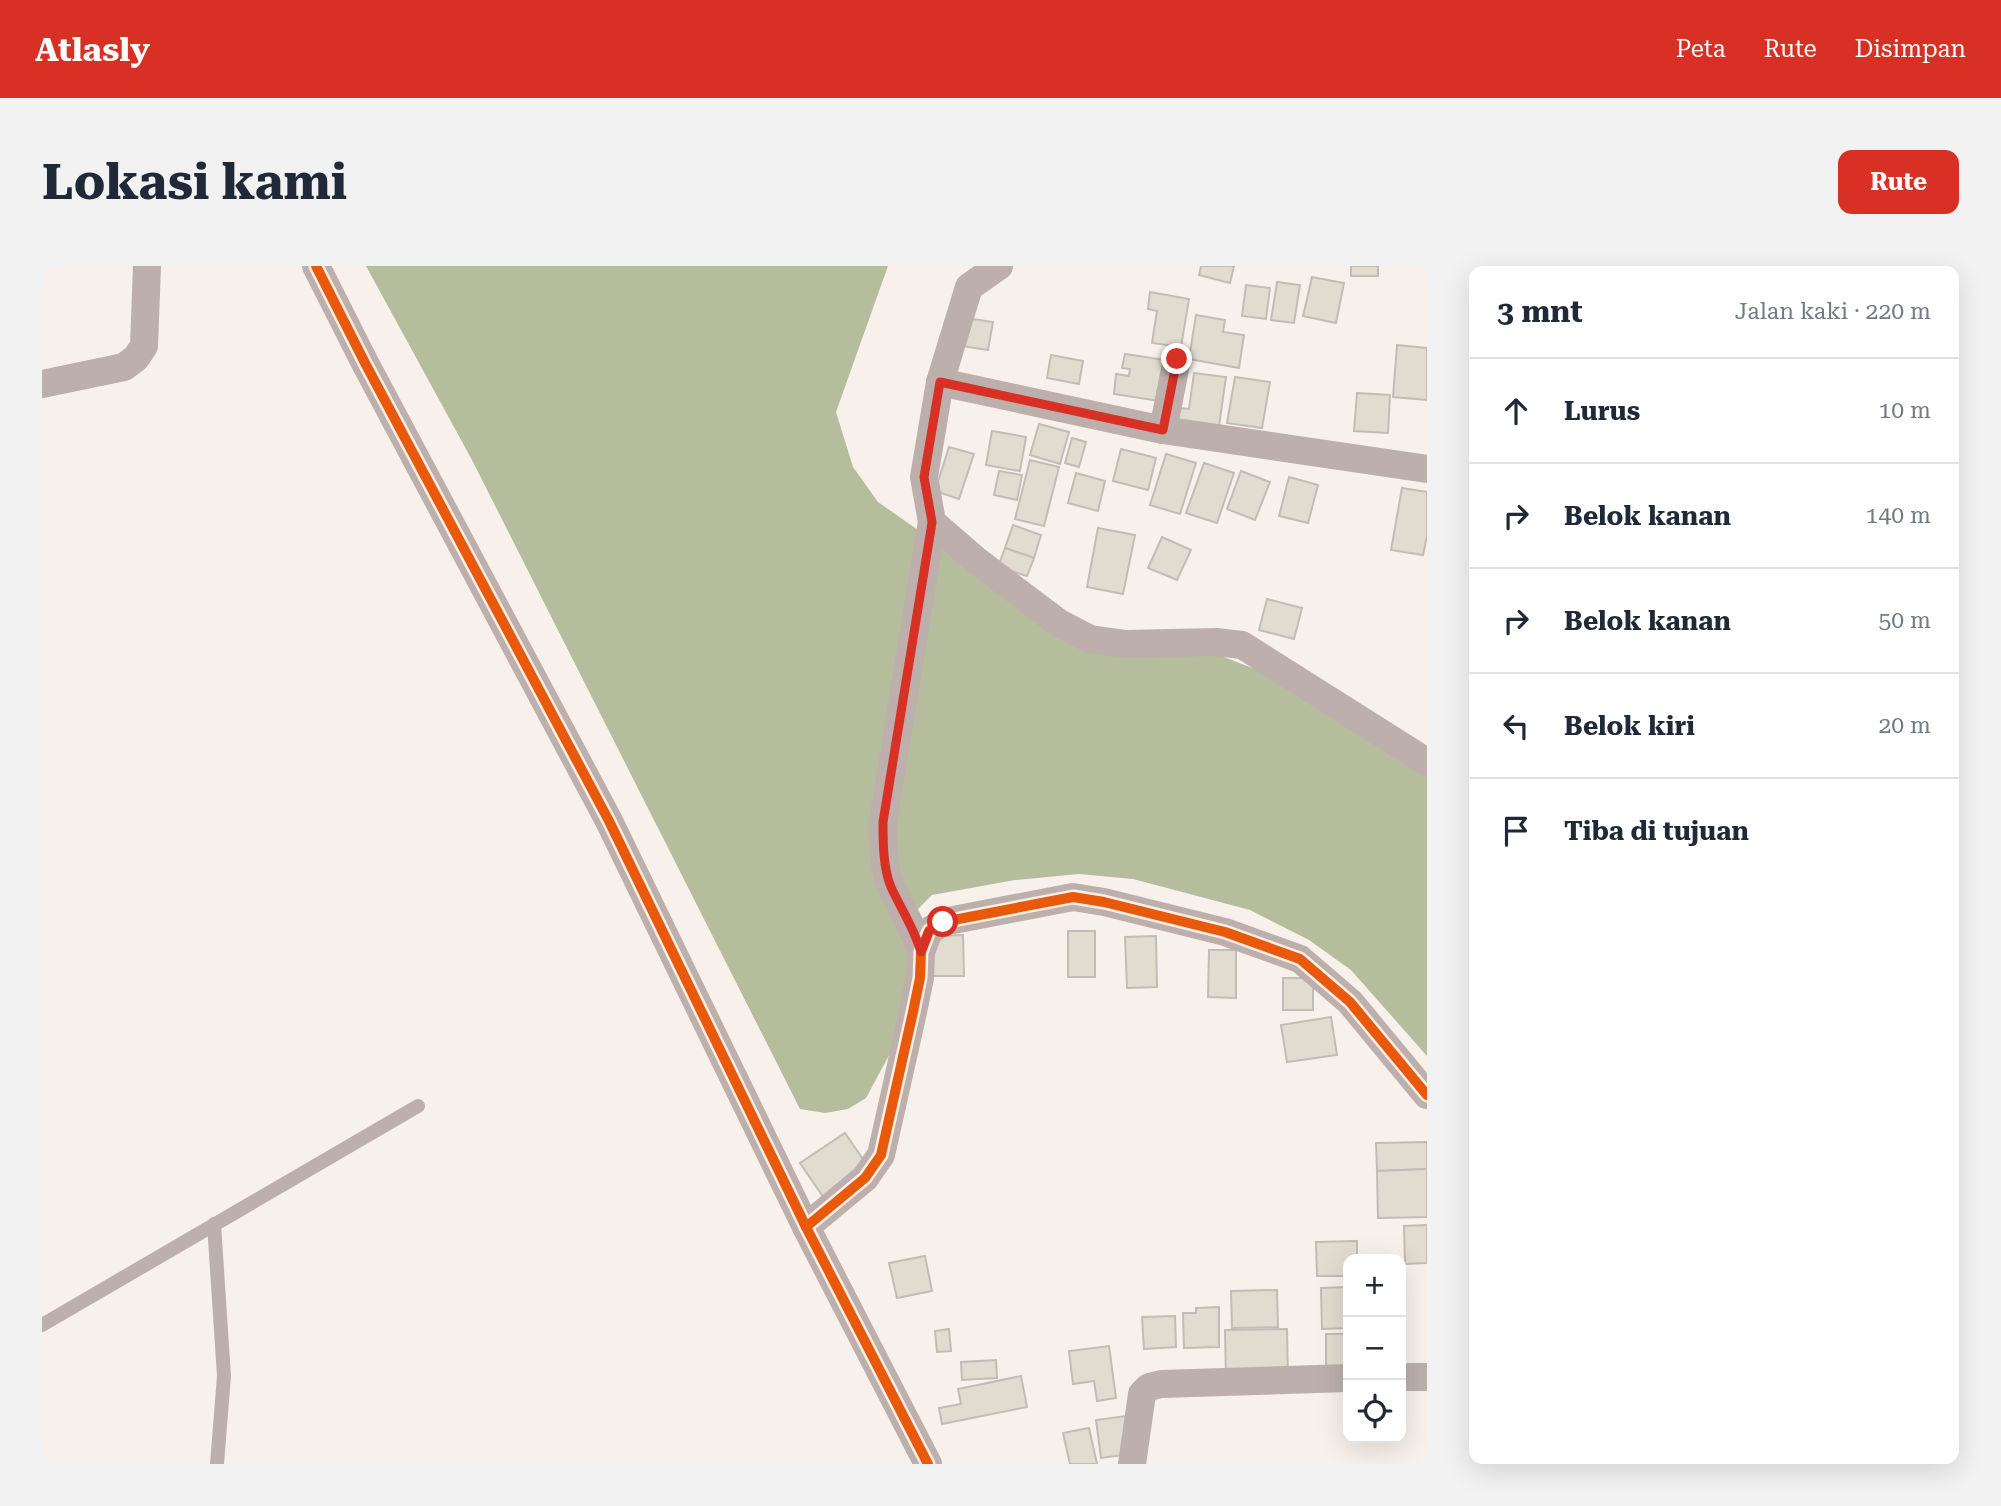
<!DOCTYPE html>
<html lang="id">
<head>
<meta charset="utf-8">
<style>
  body { margin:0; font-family:"Roboto Serif",serif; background:#f2f2f3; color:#1f2937 }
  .controls { position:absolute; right:21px; bottom:21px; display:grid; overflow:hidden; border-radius:14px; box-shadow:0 7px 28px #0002 }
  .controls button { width:63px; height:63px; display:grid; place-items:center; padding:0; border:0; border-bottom:2px solid #e0e1e3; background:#fff; color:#1f2937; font:35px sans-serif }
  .stop { position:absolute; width:21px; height:21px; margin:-16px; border:5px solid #d93025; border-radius:50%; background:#fff }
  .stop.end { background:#d93025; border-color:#fff; box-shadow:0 2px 7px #0008 }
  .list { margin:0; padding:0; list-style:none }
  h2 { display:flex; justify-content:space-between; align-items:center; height:91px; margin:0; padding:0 28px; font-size:30px }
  h2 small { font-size:23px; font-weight:400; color:#747a83 }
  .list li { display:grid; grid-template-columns:46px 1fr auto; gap:21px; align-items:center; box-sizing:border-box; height:105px; padding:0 28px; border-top:2px solid #e0e1e3 }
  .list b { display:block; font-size:26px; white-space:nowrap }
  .list em { font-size:23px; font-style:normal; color:#747a83 }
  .icon { flex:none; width:38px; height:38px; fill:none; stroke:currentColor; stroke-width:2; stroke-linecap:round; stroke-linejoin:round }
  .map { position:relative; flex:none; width:1385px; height:1198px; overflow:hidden; border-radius:14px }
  header { display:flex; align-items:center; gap:42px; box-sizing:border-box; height:98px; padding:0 35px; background:#d93025; color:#fff }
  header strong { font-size:33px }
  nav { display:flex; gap:38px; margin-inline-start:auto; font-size:24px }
  .intro { display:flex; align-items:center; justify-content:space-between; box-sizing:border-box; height:168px; padding:0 42px }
  h1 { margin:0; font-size:49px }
  .button { padding:18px 32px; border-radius:14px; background:#d93025; color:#fff; font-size:24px; font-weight:700 }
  main { display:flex; gap:42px; padding:0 42px }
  aside { flex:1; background:#fff; border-radius:14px; box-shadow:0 7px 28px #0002 }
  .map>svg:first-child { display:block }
  .water { fill:#b6bd9c }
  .building { fill:#e2dcd0; stroke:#c2bcb6; stroke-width:2 }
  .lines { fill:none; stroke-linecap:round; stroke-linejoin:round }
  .lane { stroke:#bcafac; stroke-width:14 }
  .street { stroke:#bcafac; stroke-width:28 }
  .cycleway-casing { stroke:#fdefe5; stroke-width:15 }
  .cycleway { stroke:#e8590c; stroke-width:10 }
  .route { stroke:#d93025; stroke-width:9 }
</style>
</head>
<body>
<header>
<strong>Atlasly</strong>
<nav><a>Peta</a><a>Rute</a><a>Disimpan</a></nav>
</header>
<div class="intro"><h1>Lokasi kami</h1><a class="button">Rute</a></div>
<main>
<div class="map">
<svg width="1385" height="1198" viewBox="0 0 1385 1198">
  <rect width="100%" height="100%" fill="#f7f0eb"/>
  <path class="water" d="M 324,0 L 846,0 L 794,146 L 811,201 L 836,236 L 1012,359 L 1179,390 L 1221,406 L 1385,505 L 1385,790 L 1309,704 L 1267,674 L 1208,644 L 1091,613 L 1037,608 L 973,614 L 890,629 L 873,646 L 870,704 L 852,780 L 824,832 L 806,843 L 783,847 L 758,843 L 430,194 Z"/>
  <g class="building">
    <path d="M 1159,0 L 1192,0 L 1188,17 L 1157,9 Z"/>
    <rect x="1309" y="0" width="27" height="10"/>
    <path d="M 1270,11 L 1302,17 L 1294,57 L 1261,50 Z"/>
    <path d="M 1235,16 L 1258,19 L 1252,57 L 1229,54 Z"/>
    <path d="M 1204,19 L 1228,22 L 1224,53 L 1200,50 Z"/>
    <path d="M 1108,26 L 1147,33 L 1139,81 L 1110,77 L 1115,45 L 1106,43 Z"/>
    <path d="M 1154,49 L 1183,54 L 1181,66 L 1202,69 L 1197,102 L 1147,93 Z"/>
    <path d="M 924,52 L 951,56 L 946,84 L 920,80 Z"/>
    <path d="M 1355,79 L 1385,82 L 1385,134 L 1351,131 Z"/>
    <path d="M 1083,88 L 1130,95 L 1124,136 L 1072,128 L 1074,108 L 1087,110 L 1088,103 L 1080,102 Z"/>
    <path d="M 1009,89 L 1041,95 L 1037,118 L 1005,112 Z"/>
    <path d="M 1152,107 L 1184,111 L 1177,160 L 1135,154 L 1137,142 L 1147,143 Z"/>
    <path d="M 1193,111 L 1228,116 L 1220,162 L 1185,157 Z"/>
    <path d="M 1315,127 L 1348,129 L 1346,167 L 1312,165 Z"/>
    <path d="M 997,158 L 1027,166 L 1018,198 L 988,189 Z"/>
    <path d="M 950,165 L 984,171 L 978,205 L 944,199 Z"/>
    <path d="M 1030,172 L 1044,176 L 1037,201 L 1023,197 Z"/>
    <path d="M 907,181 L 932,188 L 917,233 L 893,225 Z"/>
    <path d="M 1079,183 L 1114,192 L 1106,224 L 1071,215 Z"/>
    <path d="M 1124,188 L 1154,197 L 1138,248 L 1108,239 Z"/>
    <path d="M 988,194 L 1017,201 L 1002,260 L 973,253 Z"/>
    <path d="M 1162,197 L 1192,207 L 1175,257 L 1144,247 Z"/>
    <path d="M 957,205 L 980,209 L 975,234 L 952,229 Z"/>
    <path d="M 1199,205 L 1228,216 L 1213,254 L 1185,243 Z"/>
    <path d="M 1034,207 L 1063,215 L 1056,245 L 1026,237 Z"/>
    <path d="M 1247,211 L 1276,219 L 1266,257 L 1237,250 Z"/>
    <path d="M 1360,222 L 1385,226 L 1385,270 L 1381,289 L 1349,284 Z"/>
    <path d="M 971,259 L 999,269 L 992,292 L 963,282 Z"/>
    <path d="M 1056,262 L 1093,269 L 1081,328 L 1045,321 Z"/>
    <path d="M 1120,271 L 1149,284 L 1135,314 L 1106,302 Z"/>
    <path d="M 963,282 L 992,292 L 985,310 L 956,301 Z"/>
    <path d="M 1225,333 L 1260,342 L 1252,373 L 1217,364 Z"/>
    <rect x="1026" y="665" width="27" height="46"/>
    <path d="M 921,669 L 922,710 L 891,710 L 890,670 Z"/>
    <path d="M 1114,670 L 1115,721 L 1085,722 L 1083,671 Z"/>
    <path d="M 1167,684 L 1194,684 L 1194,732 L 1166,731 Z"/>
    <rect x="1241" y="712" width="30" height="32"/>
    <path d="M 1289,751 L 1295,789 L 1245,796 L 1239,759 Z"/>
    <path d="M 803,867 L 827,902 L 782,932 L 758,897 Z"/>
    <path d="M 1385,876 L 1385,903 L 1335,905 L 1334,877 Z"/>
    <path d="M 1385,903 L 1385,951 L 1336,952 L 1335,905 Z"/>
    <path d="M 1385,959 L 1385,997 L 1363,998 L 1362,960 Z"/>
    <path d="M 1315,975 L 1315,993 L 1306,993 L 1306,1010 L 1275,1010 L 1274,976 Z"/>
    <path d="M 883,990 L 890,1025 L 855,1032 L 847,997 Z"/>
    <path d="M 1306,1021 L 1306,1062 L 1280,1063 L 1279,1022 Z"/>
    <path d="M 1235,1024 L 1236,1061 L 1190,1062 L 1189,1025 Z"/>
    <path d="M 1177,1041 L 1177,1081 L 1142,1082 L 1141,1047 L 1154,1047 L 1154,1042 Z"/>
    <path d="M 1133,1050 L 1134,1081 L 1102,1083 L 1100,1051 Z"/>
    <path d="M 907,1063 L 909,1085 L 895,1086 L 893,1065 Z"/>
    <path d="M 1245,1063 L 1246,1112 L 1184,1114 L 1183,1064 Z"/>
    <rect x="1284" y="1068" width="22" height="35"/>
    <path d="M 1067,1080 L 1074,1132 L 1055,1135 L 1052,1115 L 1031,1118 L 1027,1085 Z"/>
    <path d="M 954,1094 L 955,1112 L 920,1114 L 919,1096 Z"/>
    <path d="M 979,1110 L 985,1141 L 900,1158 L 897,1142 L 919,1138 L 916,1123 Z"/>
    <path d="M 1084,1150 L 1089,1188 L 1059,1192 L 1054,1154 Z"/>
    <path d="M 1047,1162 L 1055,1198 L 1028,1198 L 1021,1167 Z"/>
  </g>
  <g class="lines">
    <g class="lane">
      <path d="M 172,958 L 182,1110 L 175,1198"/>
      <path d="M 0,1059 L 376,840"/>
    </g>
    <g class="street">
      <path d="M 274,0 L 323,97 L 567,555 L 764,961 L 886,1198"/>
      <path d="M 957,0 L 927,21 L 898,116 L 882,211 L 890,256 L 935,295 L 1017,357 L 1048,373 L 1084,378 L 1174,376 L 1200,379 L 1385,496"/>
      <path d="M 898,116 L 1121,164 L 1385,203"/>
      <path d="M 0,118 L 82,101 L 94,92 L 102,80 L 105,0"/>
      <path d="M 1121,164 L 1135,93"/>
      <path d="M 879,686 C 872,662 859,643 849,621 C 841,602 841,576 841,556 L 890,256"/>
      <path d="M 764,961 L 823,912 L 839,889 L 871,746 L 878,712 L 879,686 L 887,665 L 901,656 L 1031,631 L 1062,636 L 1183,666 L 1258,693 L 1308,736 L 1385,829"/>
      <path d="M 1359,1111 L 1385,1111"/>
      <path d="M 1090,1198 L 1100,1128 L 1107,1121 L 1119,1118 L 1306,1112"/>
    </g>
    <g class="cycleway-casing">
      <g id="cycleway">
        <path d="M 274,0 L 323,97 L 567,555 L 764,961 L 886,1198"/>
        <path d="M 764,961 L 823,912 L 839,889 L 871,746 L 878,712 L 879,686 L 887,665 L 901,656 L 1031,631 L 1062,636 L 1183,666 L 1258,693 L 1308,736 L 1385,829"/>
      </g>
    </g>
    <use href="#cycleway" class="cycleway"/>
  </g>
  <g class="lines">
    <path class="route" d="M 901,656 L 887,665 L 879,686 C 872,662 859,643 849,621 C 841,602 841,576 841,556 L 889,263 L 890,256 L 882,211 L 898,116 L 1121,164 L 1135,93"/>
  </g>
</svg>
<div class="controls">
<button>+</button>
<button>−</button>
<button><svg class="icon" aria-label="locate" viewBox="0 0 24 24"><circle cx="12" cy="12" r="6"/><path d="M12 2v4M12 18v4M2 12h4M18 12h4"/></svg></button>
</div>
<div class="stop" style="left:901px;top:656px"></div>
<div class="stop end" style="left:1135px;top:93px"></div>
</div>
<aside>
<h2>3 mnt<small>Jalan kaki · 220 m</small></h2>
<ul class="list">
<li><svg class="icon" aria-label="ahead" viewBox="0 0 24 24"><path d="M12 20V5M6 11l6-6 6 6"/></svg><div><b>Lurus</b></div><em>10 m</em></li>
<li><svg class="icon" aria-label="right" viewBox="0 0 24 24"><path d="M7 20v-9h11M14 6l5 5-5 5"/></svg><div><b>Belok kanan</b></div><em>140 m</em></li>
<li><svg class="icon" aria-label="right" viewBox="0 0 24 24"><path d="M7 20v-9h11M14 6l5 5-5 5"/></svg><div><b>Belok kanan</b></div><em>50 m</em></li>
<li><svg class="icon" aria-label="left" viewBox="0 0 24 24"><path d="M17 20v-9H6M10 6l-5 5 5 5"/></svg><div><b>Belok kiri</b></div><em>20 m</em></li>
<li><svg class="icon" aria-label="arrive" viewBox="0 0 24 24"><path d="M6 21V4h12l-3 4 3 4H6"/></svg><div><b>Tiba di tujuan</b></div></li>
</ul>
</aside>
</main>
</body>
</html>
